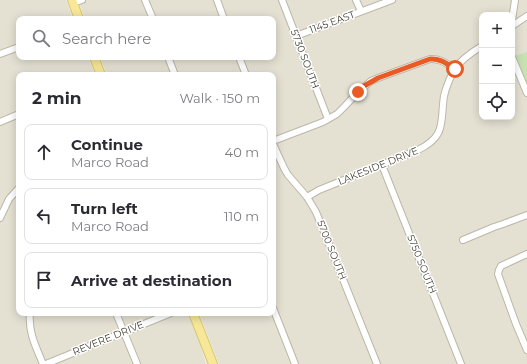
<!DOCTYPE html>
<html lang="en">
<head>
<meta charset="utf-8">
<style>
  body { margin:0; font-family:Montserrat,sans-serif; background:#f2f2f3; color:#2b2b33 }
  .controls { position:absolute; right:12px; top:12px; display:grid; overflow:hidden; border-radius:8px; box-shadow:0 2px 10px #0003 }
  .controls button { width:36px; height:36px; display:grid; place-items:center; padding:0; border:0; border-bottom:1px solid #e1e1e2; background:#fff; color:#2b2b33; font:20px sans-serif }
  .stop { position:absolute; width:12px; height:12px; margin:-9px; border:3px solid #e95a24; border-radius:50%; background:#fff }
  .stop.end { background:#e95a24; border-color:#fff; box-shadow:0 1px 4px #0008 }
  .list { margin:0; padding:0; list-style:none }
  h2 { display:flex; justify-content:space-between; align-items:center; height:52px; margin:0; padding:0 16px; font-size:17px }
  h2 small { font-size:13px; font-weight:400; color:#7c7c81 }
  .list li { display:grid; grid-template-columns:26px 1fr auto; gap:12px; align-items:center; box-sizing:border-box; height:56px; margin:0 8px 8px; padding:0 8px; border:1px solid #e1e1e2; border-radius:8px }
  .list b { display:block; font-size:15px; white-space:nowrap }
  .list p { margin:0; font-size:13px; white-space:nowrap; color:#7c7c81 }
  .list em { font-size:13px; font-style:normal; color:#7c7c81 }
  .icon { flex:none; width:22px; height:22px; fill:none; stroke:currentColor; stroke-width:2; stroke-linecap:round; stroke-linejoin:round }
  .map { position:relative; flex:none; width:527px; height:364px; overflow:hidden }
  .search { position:absolute; background:#fff; box-shadow:0 2px 10px #0003; left:16px; top:16px; width:260px; height:44px; display:flex; align-items:center; gap:10px; box-sizing:border-box; padding:0 14px; border-radius:8px; color:#7c7c81; font-size:15px }
  .panel { position:absolute; background:#fff; box-shadow:0 2px 10px #0003; left:16px; top:72px; width:260px; height:244px; border-radius:8px }
  .map>svg:first-child { display:block }
  .residential { fill:#e4e1d3; fill-rule:evenodd }
  .green { fill:#c6e2b0 }
  .lines { fill:none; stroke-linecap:round; stroke-linejoin:round }
  .minor-casing { stroke:#bcb7a8; stroke-width:8 }
  .major-casing { stroke:#d9c66a; stroke-width:10 }
  .minor { stroke:#fff; stroke-width:6 }
  .major { stroke:#f6e799; stroke-width:8 }
  .route { stroke:#e95a24; stroke-width:5 }
  .labels { text-anchor:middle; dominant-baseline:central; stroke-width:3; stroke-linejoin:round; paint-order:stroke }
  .street-label { font-size:10px; fill:#433f35; stroke:#fff }
</style>
</head>
<body>
<div class="map">
<svg width="527" height="364" viewBox="0 0 527 364">
  <rect width="100%" height="100%" fill="#f1efe5"/>
  <g class="residential">
    <path d="M 0,0 L 66,0 L 73,19 L 19,19 L 19,57 L 88,57 L 95,75 L 19,75 L 19,313 L 188,313 L 198,338 L 206,364 L 0,364 Z"/>
    <path d="M 78,0 L 527,0 L 527,364 L 219,364 L 199,313 L 273,313 L 273,75 L 107,75 L 100,57 L 273,57 L 273,19 L 85,19 ZM 482,15 L 512,15 L 512,117 L 482,117 Z"/>
  </g>
  <path class="green" d="M 527,52 L 527,84 L 515,56 Z"/>
  <g class="lines">
    <g class="minor-casing">
      <g id="minor">
        <path d="M 145,0 L 153,19"/>
        <path d="M 217,0 L 224,19"/>
        <path d="M 282,0 L 328,119"/>
        <path d="M 356,0 L 361,11"/>
        <path d="M 73,3 L 82,0"/>
        <path d="M 512,20 L 515,0"/>
        <path d="M 512,26 L 527,16"/>
        <path d="M 296,36 L 392,0"/>
        <path d="M 0,54 L 19,47"/>
        <path d="M 168,57 L 175,75"/>
        <path d="M 239,57 L 246,75"/>
        <path d="M 512,57 L 527,93"/>
        <path d="M 0,122 L 19,114"/>
        <path d="M 273,141 L 323,122 L 337,114 L 345,106 L 358,92 L 371,81 L 378,78 L 430,59 C 440,58 447,64 455,69"/>
        <path d="M 273,144 L 284,168 L 288,175 L 307,197 L 316,212 L 377,364"/>
        <path d="M 382,165 L 461,364"/>
        <path d="M 307,197 L 319,190 L 418,150 C 447,136 440,122 444,96 C 446,87 450,78 454,70 C 461,59 472,52 482,46"/>
        <path d="M 0,218 L 9,199 L 19,188"/>
        <path d="M 463,240 L 494,227 L 503,224 L 527,215"/>
        <path d="M 527,254 L 501,266 L 499,270 L 498,274 L 516,324 L 527,350"/>
        <path d="M 273,308 L 295,364"/>
        <path d="M 30,313 C 28,332 36,347 43,364"/>
        <path d="M 116,313 L 137,364"/>
        <path d="M 46,364 L 171,313"/>
      </g>
    </g>
    <g class="major-casing">
      <g id="major">
        <path d="M 72,0 L 79,19"/>
        <path d="M 94,57 L 101,75"/>
        <path d="M 193,313 L 213,364"/>
      </g>
    </g>
    <use href="#minor" class="minor"/>
    <use href="#major" class="major"/>
  </g>
  <g class="lines">
    <path class="route" d="M 358,92 L 364,86 L 378,78 L 430,59 C 440,58 447,64 455,69"/>
  </g>
  <g class="labels">
    <g class="street-label">
      <text transform="translate(332 22) rotate(-20)">1145 EAST</text>
      <text transform="translate(305 59) rotate(69)">5730 SOUTH</text>
      <text transform="translate(378 166) rotate(-22)">LAKESIDE DRIVE</text>
      <text transform="translate(332 250) rotate(68)">5700 SOUTH</text>
      <text transform="translate(422 264) rotate(68)">5750 SOUTH</text>
      <text transform="translate(108 338) rotate(-22)">REVERE DRIVE</text>
    </g>
  </g>
</svg>
<div class="controls">
<button>+</button>
<button>−</button>
<button><svg class="icon" aria-label="locate" viewBox="0 0 24 24"><circle cx="12" cy="12" r="6"/><path d="M12 2v4M12 18v4M2 12h4M18 12h4"/></svg></button>
</div>
<div class="stop" style="left:455px;top:69px"></div>
<div class="stop end" style="left:358px;top:92px"></div>
<div class="search"><svg class="icon" aria-label="search" viewBox="0 0 24 24"><circle cx="10" cy="10" r="6"/><path d="M15 15l6 6"/></svg>Search here</div>
<section class="panel">
<h2>2 min<small>Walk · 150 m</small></h2>
<ul class="list">
<li><svg class="icon" aria-label="ahead" viewBox="0 0 24 24"><path d="M12 20V5M6 11l6-6 6 6"/></svg><div><b>Continue</b><p>Marco Road</p></div><em>40 m</em></li>
<li><svg class="icon" aria-label="left" viewBox="0 0 24 24"><path d="M17 20v-9H6M10 6l-5 5 5 5"/></svg><div><b>Turn left</b><p>Marco Road</p></div><em>110 m</em></li>
<li><svg class="icon" aria-label="arrive" viewBox="0 0 24 24"><path d="M6 21V4h12l-3 4 3 4H6"/></svg><div><b>Arrive at destination</b></div></li>
</ul>
</section>
</div>
</body>
</html>
